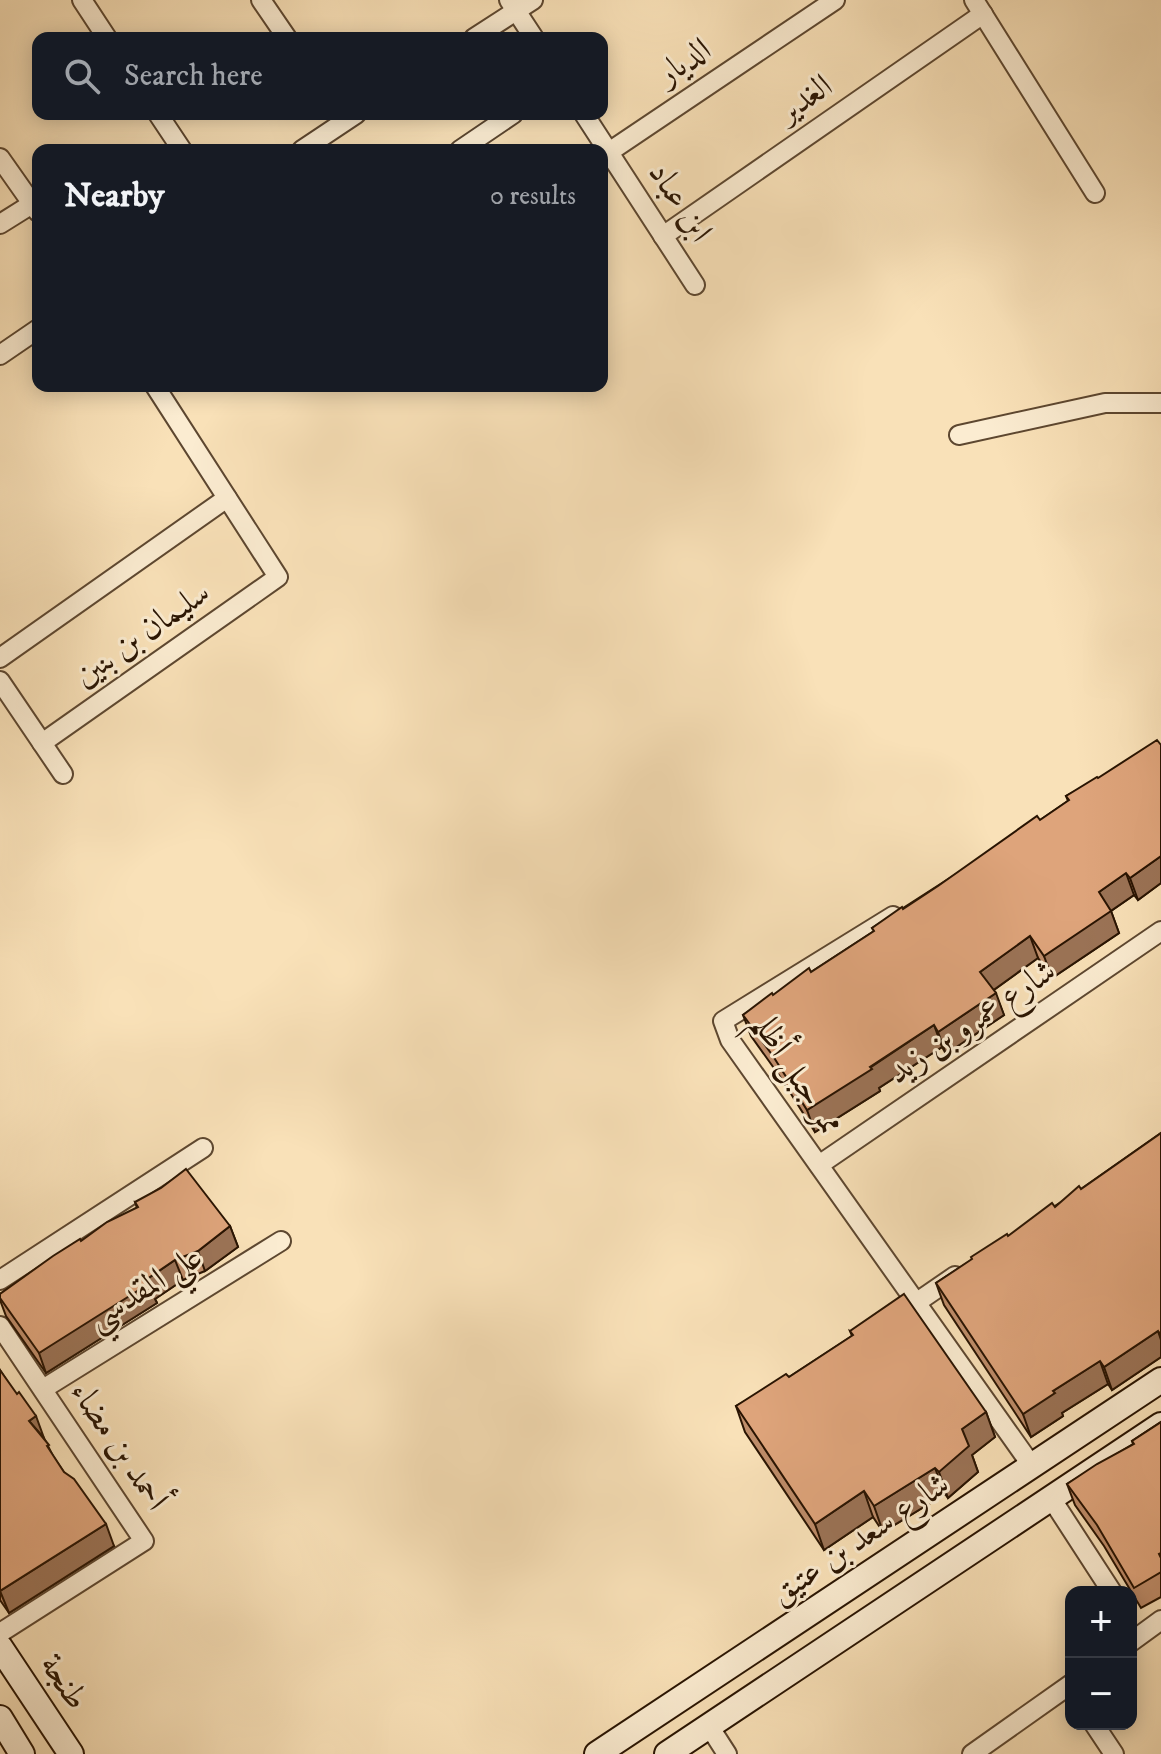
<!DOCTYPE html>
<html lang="en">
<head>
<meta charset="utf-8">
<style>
  body { margin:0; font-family:"IM FELL DW Pica",Amiri,serif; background:#242831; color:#f1f3f6 }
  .controls { position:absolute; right:24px; bottom:24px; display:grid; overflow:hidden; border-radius:16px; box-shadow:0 4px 20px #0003 }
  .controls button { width:72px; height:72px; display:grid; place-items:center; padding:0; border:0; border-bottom:2px solid #363941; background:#171b24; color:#f1f3f6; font:40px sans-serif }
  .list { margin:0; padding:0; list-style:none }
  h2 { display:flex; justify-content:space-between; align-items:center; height:104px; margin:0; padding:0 32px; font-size:34px }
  h2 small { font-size:26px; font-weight:400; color:#9ea1a6 }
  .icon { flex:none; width:44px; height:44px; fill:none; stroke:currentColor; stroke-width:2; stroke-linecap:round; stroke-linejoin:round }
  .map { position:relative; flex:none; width:1161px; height:1754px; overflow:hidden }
  .search { position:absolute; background:#171b24; box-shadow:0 4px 20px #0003; left:32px; top:32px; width:576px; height:88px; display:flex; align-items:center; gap:20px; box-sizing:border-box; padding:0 28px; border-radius:16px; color:#9ea1a6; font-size:30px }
  .panel { position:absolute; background:#171b24; box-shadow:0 4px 20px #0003; left:32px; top:144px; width:576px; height:248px; border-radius:16px }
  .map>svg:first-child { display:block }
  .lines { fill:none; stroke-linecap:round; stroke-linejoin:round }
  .street-casing { stroke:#5d4730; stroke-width:22 }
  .secondary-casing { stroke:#291402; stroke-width:28 }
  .street { stroke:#fbecd1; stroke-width:18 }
  .secondary { stroke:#fbecd1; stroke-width:24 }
  .wall { fill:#bf8d6a; stroke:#291402; stroke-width:2 }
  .shaded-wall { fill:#9b7356; stroke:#291402; stroke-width:2 }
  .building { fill:#dea47b; stroke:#291402; stroke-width:2 }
  .labels { text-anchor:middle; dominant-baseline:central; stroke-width:6; stroke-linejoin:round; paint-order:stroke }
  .street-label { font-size:34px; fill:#291402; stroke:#fbecd1 }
</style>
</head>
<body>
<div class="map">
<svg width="1161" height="1754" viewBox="0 0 1161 1754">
  <rect width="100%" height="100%" fill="#f9e1b8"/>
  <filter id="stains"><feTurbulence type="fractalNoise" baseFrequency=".0025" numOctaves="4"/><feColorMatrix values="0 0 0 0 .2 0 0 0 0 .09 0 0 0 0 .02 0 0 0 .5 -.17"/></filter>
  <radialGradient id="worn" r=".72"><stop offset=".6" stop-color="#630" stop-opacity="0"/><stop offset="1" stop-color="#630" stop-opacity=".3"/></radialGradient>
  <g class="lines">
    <g class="street-casing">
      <g id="street">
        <path d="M 82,0 L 107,38"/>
        <path d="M 261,0 L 287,38"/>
        <path d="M 509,0 L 534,38"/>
        <path d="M 974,0 L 1095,193"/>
        <path d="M 474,38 L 533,0"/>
        <path d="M 158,114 L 182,150"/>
        <path d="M 584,114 L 695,285"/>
        <path d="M 302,150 L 356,114"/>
        <path d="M 460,150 L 513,114"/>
        <path d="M 609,152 L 835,0"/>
        <path d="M 0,158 L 38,212"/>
        <path d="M 0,224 L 32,204"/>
        <path d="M 663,236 L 983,14"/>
        <path d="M 0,355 L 38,329"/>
        <path d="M 959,435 L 1105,403 L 1161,403"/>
        <path d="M 0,658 L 227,498"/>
        <path d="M 0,681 L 63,774"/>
        <path d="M 42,743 L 278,577 L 155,386"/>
        <path d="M 893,916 L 723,1021 L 730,1040 L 1032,1466"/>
        <path d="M 819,1165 L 1161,931"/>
        <path d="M 0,1280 L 203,1148"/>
        <path d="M 907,1309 L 955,1276"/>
        <path d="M 0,1326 L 144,1541 L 0,1633"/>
        <path d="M 43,1389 L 281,1241"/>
        <path d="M 1051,1498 L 1112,1592"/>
        <path d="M 1131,1642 L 1161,1620"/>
        <path d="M 1094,1724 L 1114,1754"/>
        <path d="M 709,1726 L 727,1754"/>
        <path d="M 972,1754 L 1071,1684"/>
      </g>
    </g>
    <g class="secondary-casing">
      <g id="secondary">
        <path d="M 0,1647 L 71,1754"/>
        <path d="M 0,1718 L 22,1754"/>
        <path d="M 597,1754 L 1161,1380"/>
        <path d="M 667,1754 L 1161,1425"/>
      </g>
    </g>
    <use href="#street" class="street"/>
    <use href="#secondary" class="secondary"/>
  </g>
  <g class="wall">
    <path d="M 1161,745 L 1161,883 L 1138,900 L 1134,895 L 1111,911 L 1119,933 L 1052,978 L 1038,958 L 994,990 L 1004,1015 L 946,1054 L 942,1047 L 879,1088 L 880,1091 L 815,1132 L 781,1078 L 751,1036 L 743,1015 L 811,972 L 874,931 L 872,928 L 1040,820 L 1068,801 L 1066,796 Z"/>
    <path d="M 1161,1133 L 1161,1357 L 1112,1390 L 1108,1384 L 1062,1413 L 1063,1416 L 1031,1437 L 944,1305 L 936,1283 L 1081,1189 Z"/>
    <path d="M 135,1202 L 230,1226 L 238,1247 L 205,1271 L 183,1280 L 155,1299 L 157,1303 L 46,1373 L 6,1316 L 0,1300 L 0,1294 L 81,1241 L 137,1208 Z"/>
    <path d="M 850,1331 L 986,1412 L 995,1437 L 972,1455 L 978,1472 L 948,1498 L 945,1494 L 883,1532 L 873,1517 L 824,1550 L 745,1432 L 736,1406 L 789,1377 L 852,1336 Z"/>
    <path d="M 0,1370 L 44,1438 L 53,1456 L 114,1546 L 9,1613 L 0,1600 Z"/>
    <path d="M 1161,1422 L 1161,1597 L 1141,1608 L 1104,1546 L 1075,1505 L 1067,1484 L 1133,1444 L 1132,1441 Z"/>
  </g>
  <g class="shaded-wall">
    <path d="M 1161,856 L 1161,883 L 1138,900 L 1130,878 Z"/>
    <path d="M 1126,873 L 1134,895 L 1111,911 L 1119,933 L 1052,978 L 1044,956 L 1099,892 Z"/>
    <path d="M 1030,936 L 1038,958 L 988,994 L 980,972 Z"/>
    <path d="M 996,993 L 1004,1015 L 946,1054 L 938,1032 Z"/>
    <path d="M 934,1025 L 942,1047 L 879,1088 L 880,1091 L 815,1132 L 807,1110 Z"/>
    <path d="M 230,1226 L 238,1247 L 205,1271 L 198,1251 Z"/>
    <path d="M 175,1260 L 183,1280 L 155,1299 L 157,1303 L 46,1373 L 39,1353 Z"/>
    <path d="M 1158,1331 L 1161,1340 L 1161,1357 L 1112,1390 L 1104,1367 Z"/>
    <path d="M 1100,1361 L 1108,1384 L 1062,1413 L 1063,1416 L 1031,1437 L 1023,1414 L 1053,1391 Z"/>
    <path d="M 986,1412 L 995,1437 L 972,1455 L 978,1472 L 948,1498 L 939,1472 L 962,1429 Z"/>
    <path d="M 36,1416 L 44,1438 L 29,1421 Z"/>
    <path d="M 935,1468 L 945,1494 L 883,1532 L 874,1506 Z"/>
    <path d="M 864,1491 L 873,1517 L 824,1550 L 815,1524 Z"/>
    <path d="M 106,1524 L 114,1546 L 9,1613 L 0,1591 Z"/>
  </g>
  <g class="building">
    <path d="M 1157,740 L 1161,745 L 1161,856 L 1130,878 L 1126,873 L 1099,892 L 1111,911 L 1044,956 L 1030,936 L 980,972 L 996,993 L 938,1032 L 934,1025 L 870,1067 L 872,1069 L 807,1110 L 773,1056 L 743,1015 L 772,993 L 773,995 L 809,968 L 811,972 L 874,931 L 872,928 L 902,907 L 903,909 L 938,886 L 1037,816 L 1040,820 L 1069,800 L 1066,796 L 1097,777 L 1098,778 Z"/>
    <path d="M 1161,1133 L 1161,1332 L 1159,1333 L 1158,1331 L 1104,1367 L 1100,1361 L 1053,1391 L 1055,1393 L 1023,1414 L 936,1283 L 972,1259 L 971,1257 L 1007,1234 L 1008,1236 L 1052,1203 L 1055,1207 L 1079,1186 L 1081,1189 Z"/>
    <path d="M 186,1169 L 230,1226 L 198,1251 L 175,1260 L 147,1279 L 150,1283 L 39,1353 L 0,1298 L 0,1294 L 53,1256 L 80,1239 L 81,1241 L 107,1222 L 138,1207 L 135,1202 L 161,1188 Z"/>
    <path d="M 904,1294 L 986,1412 L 962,1429 L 969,1446 L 939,1472 L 935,1468 L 874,1506 L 864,1491 L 815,1524 L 736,1406 L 786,1374 L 789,1377 L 853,1335 L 850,1331 Z"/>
    <path d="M 0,1370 L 17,1394 L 19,1392 L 36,1416 L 29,1421 L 49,1445 L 47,1446 L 64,1472 L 74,1479 L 106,1524 L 0,1591 Z"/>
    <path d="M 1161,1422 L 1161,1553 L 1159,1554 L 1161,1558 L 1161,1572 L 1134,1588 L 1097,1525 L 1067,1484 L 1097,1464 L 1134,1444 L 1132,1441 Z"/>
  </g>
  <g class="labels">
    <g class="street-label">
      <text transform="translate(684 62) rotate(-34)">الديار</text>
      <text transform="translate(805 99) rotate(-35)">الغدير</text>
      <text transform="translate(680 202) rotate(57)">ابن عباد</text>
      <text transform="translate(142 634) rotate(-35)">سليمان بن بنين</text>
      <text transform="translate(972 1022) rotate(-34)">شارع عمرو بن زيد</text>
      <text transform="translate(797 1074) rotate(57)">ممر جبل أظلم</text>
      <text transform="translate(145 1288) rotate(-32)">علي المقدسي</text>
      <text transform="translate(119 1446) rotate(56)">أحمد بن مضاء</text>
      <text transform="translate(860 1539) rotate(-34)">شارع سعد بن عتيق</text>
      <text transform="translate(64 1682) rotate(56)">طنجة</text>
    </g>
  </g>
  <rect width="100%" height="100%" filter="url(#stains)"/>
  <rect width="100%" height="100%" fill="url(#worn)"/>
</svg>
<div class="controls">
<button>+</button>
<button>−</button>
</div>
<div class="search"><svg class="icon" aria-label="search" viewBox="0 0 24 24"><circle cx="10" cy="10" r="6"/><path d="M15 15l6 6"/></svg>Search here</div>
<section class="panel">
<h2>Nearby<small>0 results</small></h2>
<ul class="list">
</ul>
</section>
</div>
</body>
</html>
